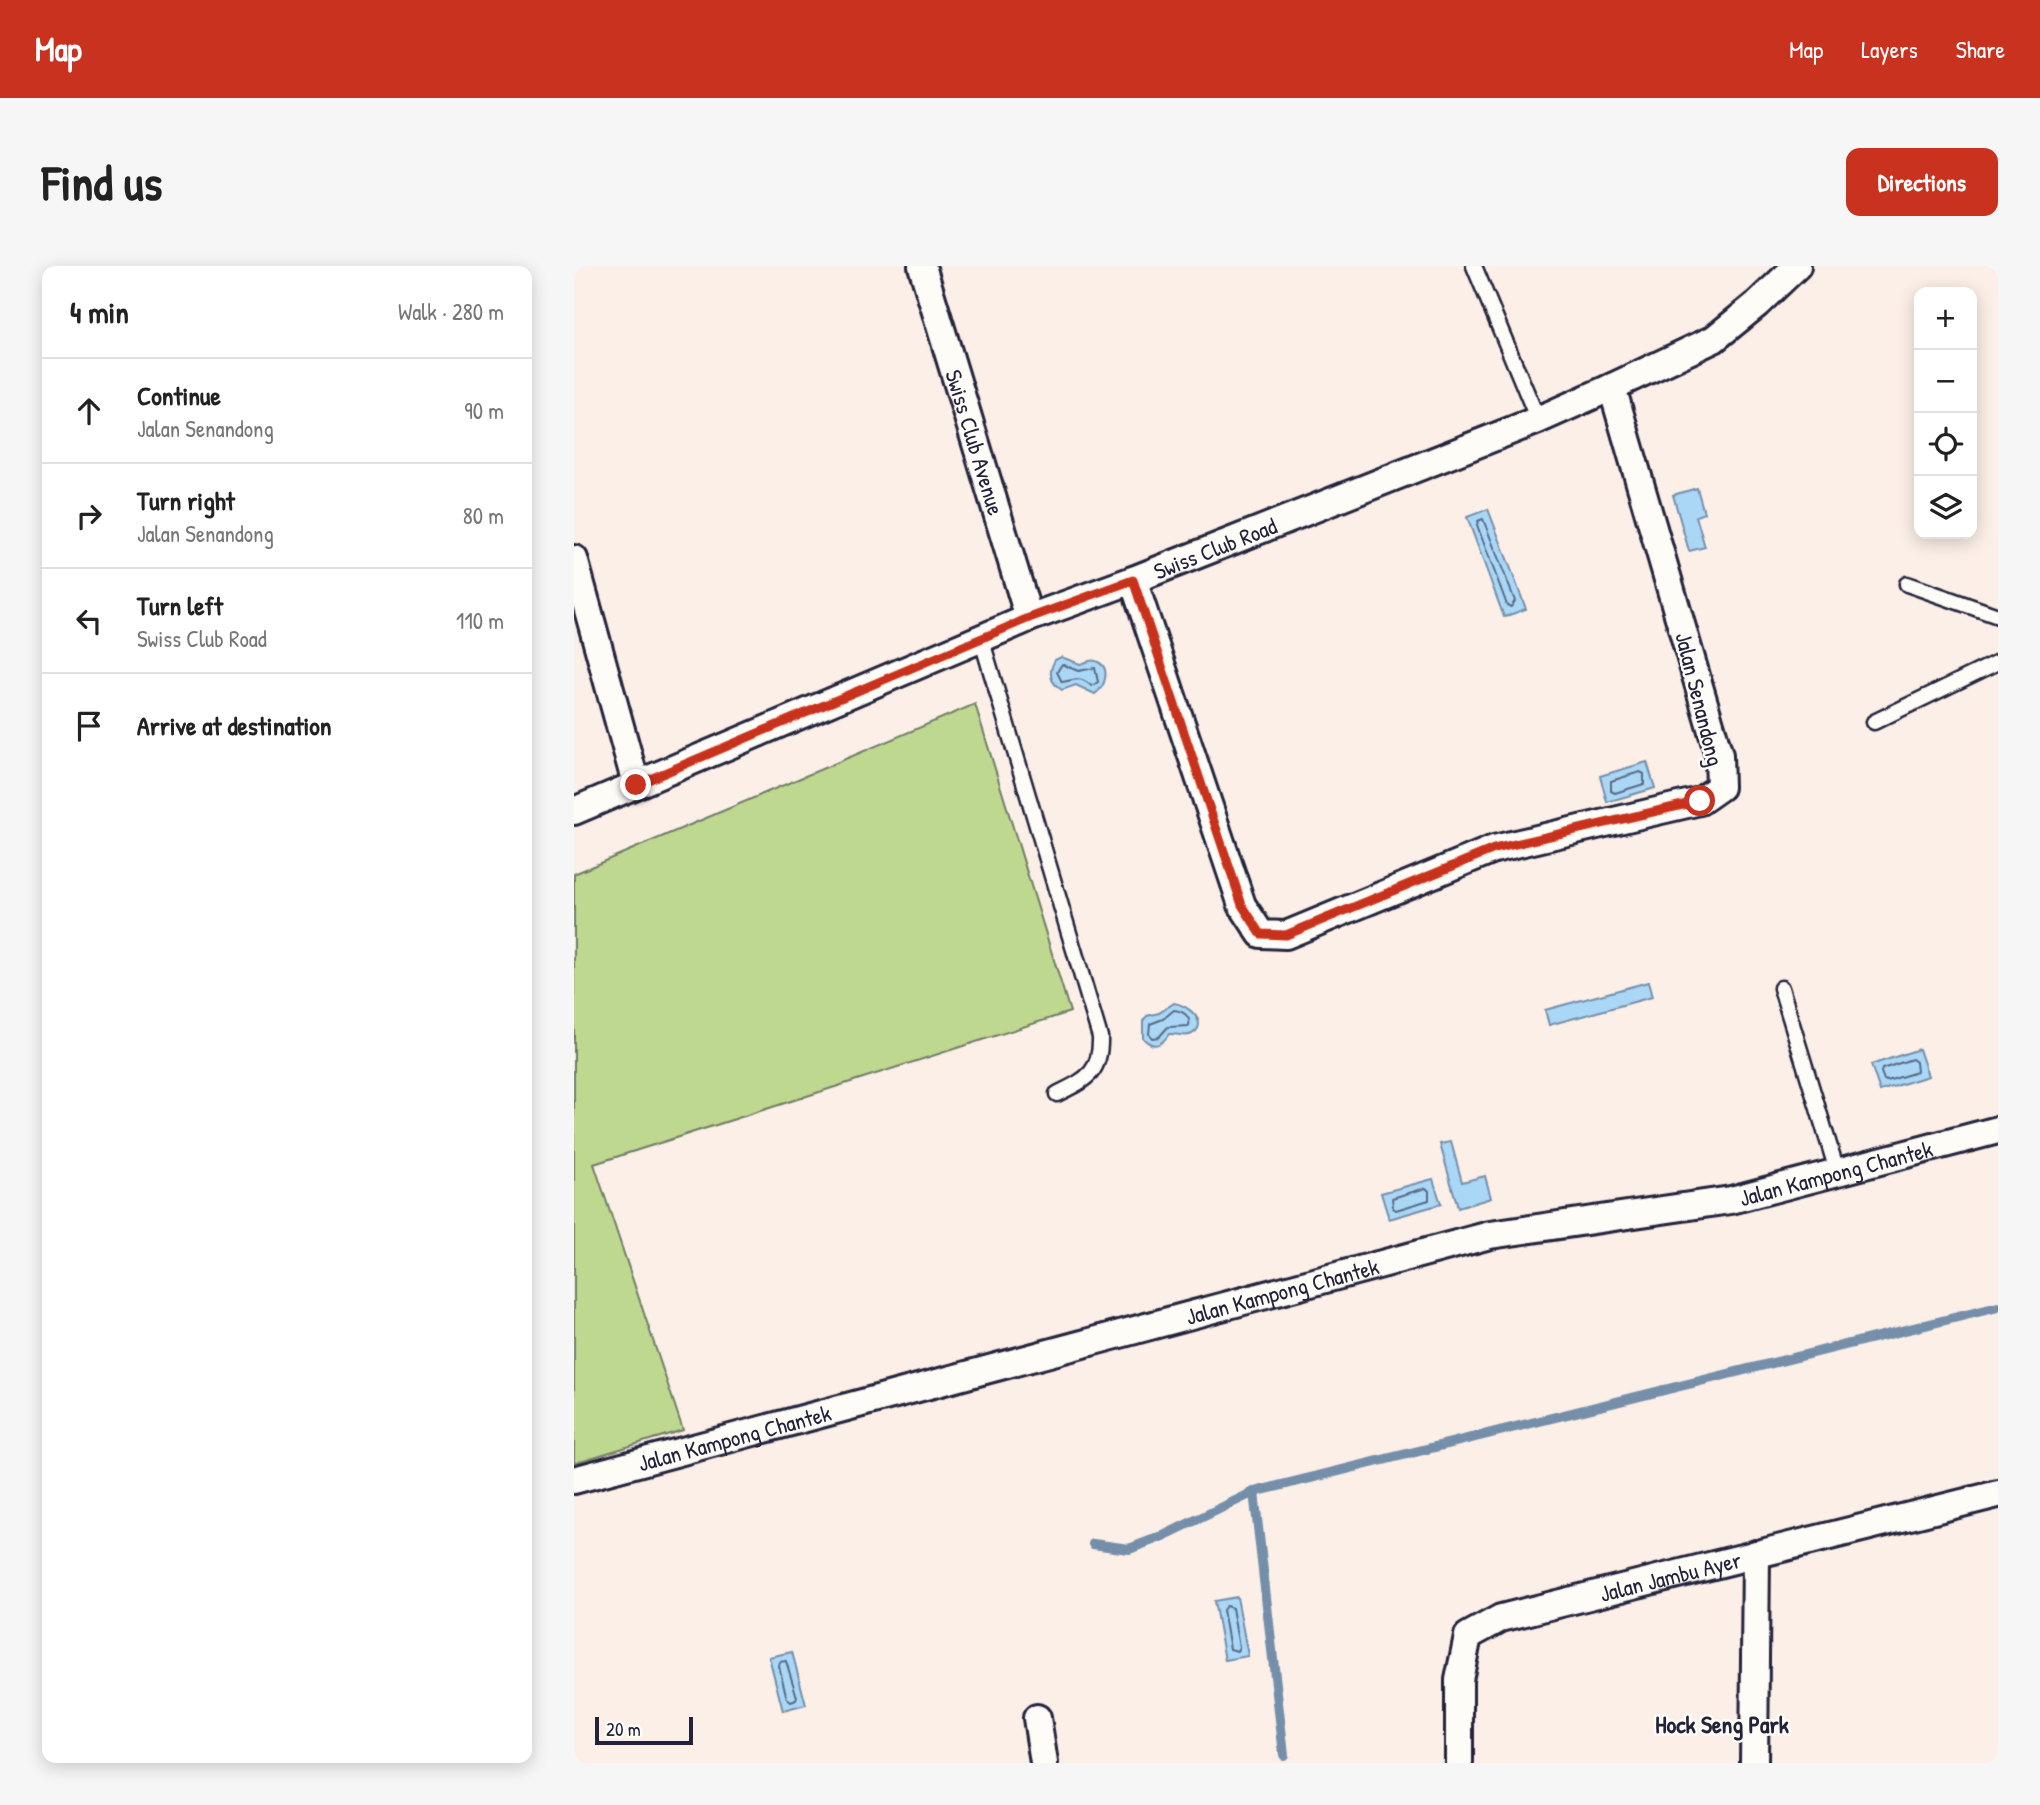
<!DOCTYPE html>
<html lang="en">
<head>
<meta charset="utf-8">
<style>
  body { margin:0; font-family:"Patrick Hand",sans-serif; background:#f6f6f6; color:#222 }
  .controls { position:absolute; right:21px; top:21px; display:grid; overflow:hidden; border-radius:14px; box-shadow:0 4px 18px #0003 }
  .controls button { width:63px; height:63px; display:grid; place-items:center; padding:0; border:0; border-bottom:2px solid #e0e0e0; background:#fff; color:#222; font:35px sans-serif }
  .scale { position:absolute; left:21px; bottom:18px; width:98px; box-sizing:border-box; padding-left:7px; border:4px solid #22223b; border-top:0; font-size:19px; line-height:24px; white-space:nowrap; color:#22223b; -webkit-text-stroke:5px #fdfcf7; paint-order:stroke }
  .stop { position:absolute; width:21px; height:21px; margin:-16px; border:5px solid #c8321e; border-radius:50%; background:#fff }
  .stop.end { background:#c8321e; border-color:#fff; box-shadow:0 2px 7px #0008 }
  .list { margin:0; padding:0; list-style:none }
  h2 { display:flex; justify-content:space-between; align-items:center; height:91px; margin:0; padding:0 28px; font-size:30px }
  h2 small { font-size:23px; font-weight:400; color:#767676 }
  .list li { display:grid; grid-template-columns:46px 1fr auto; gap:21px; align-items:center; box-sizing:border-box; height:105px; padding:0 28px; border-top:2px solid #e0e0e0 }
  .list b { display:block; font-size:26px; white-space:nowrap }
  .list p { margin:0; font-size:23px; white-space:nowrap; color:#767676 }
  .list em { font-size:23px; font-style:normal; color:#767676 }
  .icon { flex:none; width:38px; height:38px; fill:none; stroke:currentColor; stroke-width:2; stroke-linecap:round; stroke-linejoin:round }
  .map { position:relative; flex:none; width:1424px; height:1497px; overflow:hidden; border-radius:14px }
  header { display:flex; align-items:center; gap:42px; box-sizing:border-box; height:98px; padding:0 35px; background:#c8321e; color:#fff }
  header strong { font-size:33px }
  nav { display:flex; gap:38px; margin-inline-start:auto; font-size:24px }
  .intro { display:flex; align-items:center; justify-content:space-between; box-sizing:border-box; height:168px; padding:0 42px }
  h1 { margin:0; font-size:49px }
  .button { padding:18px 32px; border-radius:14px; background:#c8321e; color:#fff; font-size:24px; font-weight:700 }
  main { display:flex; gap:42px; padding:0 42px }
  aside { flex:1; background:#fff; border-radius:14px; box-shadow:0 4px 18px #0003 }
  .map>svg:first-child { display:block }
  .green { fill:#bed890; stroke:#707d66; stroke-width:2 }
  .water { fill:#aad7f6; stroke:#748fab; stroke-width:2 }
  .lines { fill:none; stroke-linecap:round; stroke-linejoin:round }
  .shore { stroke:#586a86; stroke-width:2 }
  .stream { stroke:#748fab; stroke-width:10 }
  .lane-casing { stroke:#22223b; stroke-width:19 }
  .street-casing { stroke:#22223b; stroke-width:32 }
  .lane { stroke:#fdfcf7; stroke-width:14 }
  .street { stroke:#fdfcf7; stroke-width:26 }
  .route { stroke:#c8321e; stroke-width:9 }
  .labels { text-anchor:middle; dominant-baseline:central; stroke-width:5; stroke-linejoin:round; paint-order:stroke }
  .street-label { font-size:23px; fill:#22223b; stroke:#fdfcf7 }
  .neighbourhood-label { font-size:24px; font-weight:bold; fill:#22223b; stroke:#fdfcf7 }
</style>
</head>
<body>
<header>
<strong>Map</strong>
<nav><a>Map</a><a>Layers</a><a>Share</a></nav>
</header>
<div class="intro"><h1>Find us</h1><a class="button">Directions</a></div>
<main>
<aside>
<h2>4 min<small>Walk · 280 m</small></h2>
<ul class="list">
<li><svg class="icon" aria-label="ahead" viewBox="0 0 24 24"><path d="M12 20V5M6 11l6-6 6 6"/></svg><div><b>Continue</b><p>Jalan Senandong</p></div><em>90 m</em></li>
<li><svg class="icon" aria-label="right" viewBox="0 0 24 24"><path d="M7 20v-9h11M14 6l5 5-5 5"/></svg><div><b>Turn right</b><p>Jalan Senandong</p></div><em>80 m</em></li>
<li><svg class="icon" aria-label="left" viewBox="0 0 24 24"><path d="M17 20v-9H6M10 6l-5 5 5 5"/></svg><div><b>Turn left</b><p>Swiss Club Road</p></div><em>110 m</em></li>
<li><svg class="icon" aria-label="arrive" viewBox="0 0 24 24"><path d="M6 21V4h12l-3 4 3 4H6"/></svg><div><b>Arrive at destination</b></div></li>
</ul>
</aside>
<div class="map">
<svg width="1424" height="1497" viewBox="0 0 1424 1497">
  <rect width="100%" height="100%" fill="#fbefe7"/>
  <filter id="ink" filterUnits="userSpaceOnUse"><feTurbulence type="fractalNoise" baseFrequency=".0143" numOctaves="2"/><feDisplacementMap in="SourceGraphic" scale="14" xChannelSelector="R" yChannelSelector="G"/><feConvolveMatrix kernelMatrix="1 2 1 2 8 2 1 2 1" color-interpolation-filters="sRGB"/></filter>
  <g filter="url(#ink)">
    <path class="green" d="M 401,438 L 496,746 L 20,898 L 109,1164 L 0,1197 L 0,608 Z"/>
    <g class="water">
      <path d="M 1123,222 L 1130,247 L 1122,250 L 1131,281 L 1115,285 L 1099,229 Z"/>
      <path d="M 914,243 L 952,343 L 930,351 L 893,251 Z"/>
      <path d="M 487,391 L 506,398 C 511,397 516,393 522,395 C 538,401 531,421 521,428 L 502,419 L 488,424 C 475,416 474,406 481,394 Z"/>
      <path d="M 1073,496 L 1081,522 L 1033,536 L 1026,510 Z"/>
      <path d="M 1074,716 L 1078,731 L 975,759 L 971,744 Z"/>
      <path d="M 600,737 C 612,738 637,757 618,768 C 610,772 603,767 595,768 C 587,780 579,783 569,772 L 569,755 L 573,750 L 585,747 Z"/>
      <path d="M 1345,783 L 1354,810 L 1306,825 L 1297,799 Z"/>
      <path d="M 877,876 L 888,916 L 911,910 L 917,932 L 884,942 L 866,878 Z"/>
      <path d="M 859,913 L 867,938 L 815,953 L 807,927 Z"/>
      <path d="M 663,1331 L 674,1390 L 651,1394 L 640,1335 Z"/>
      <path d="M 218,1386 L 232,1439 L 209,1445 L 195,1391 Z"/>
    </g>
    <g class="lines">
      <g class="shore">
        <path d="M 909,253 L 941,335 L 937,341 L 933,339 L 903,259 L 904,255 Z"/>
        <path d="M 488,398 L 504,405 L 521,402 L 524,416 L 518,420 C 504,409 503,414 488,416 L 483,406 Z"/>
        <path d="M 1066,506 L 1070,508 L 1070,518 L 1041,527 L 1037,525 L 1037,515 Z"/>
        <path d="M 600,744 C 609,745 617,750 615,760 L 594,761 L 585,771 L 578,772 L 575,768 L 576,758 L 589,753 Z"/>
        <path d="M 1338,793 L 1342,796 L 1343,806 L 1313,815 L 1310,814 L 1307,806 L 1308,803 Z"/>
        <path d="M 852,922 L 855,925 L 855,934 L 822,944 L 819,942 L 818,932 Z"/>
        <path d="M 652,1340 L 658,1342 L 665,1381 L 663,1385 L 656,1383 L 649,1344 Z"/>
        <path d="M 212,1395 L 223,1431 L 222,1434 L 217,1436 L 213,1433 L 205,1400 L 206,1396 Z"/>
      </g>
      <g class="stream">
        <path d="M 680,1226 L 710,1489"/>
        <path d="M 519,1278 L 555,1283 L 589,1270 L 680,1226 L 1424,1041"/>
      </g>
      <g class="lane-casing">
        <g id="lane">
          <path d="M 900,0 L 964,154"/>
          <path d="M 1333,318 L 1424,350"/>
          <path d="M 407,372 L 526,771 C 527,807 513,813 483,828"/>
          <path d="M 1300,456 L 1424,396"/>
          <path d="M 1207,722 L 1264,908"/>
        </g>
      </g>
      <g class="street-casing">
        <g id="street">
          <path id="s1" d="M 348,0 L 455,352"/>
          <path d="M 0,293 L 62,518"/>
          <path d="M 559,314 L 668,639 L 687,668 L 712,669 L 920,583 L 1126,535 L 1146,521 L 1145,489 L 1038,121"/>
          <path id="s2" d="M 0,545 L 455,352 L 559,314 L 964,154 L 1038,121 L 1140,73 L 1183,38 L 1223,0"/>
          <path id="s3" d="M 0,1214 L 916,969 L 1157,934 L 1424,864"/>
          <path d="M 463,1452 L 470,1497"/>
          <path id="s4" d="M 885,1497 L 885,1414 L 894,1370 L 927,1352 L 1424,1228"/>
          <path d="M 1180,1497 L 1182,1288"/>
        </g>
      </g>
      <use href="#lane" class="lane"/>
      <use href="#street" class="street"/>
    </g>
  </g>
  <g class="lines" filter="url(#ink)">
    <path class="route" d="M 62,519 L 455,352 L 559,314 L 668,639 L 687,668 L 712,669 L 920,583 L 1126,535"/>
  </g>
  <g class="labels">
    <g class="street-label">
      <text stroke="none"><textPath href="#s1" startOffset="184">Swiss Club Avenue</textPath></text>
      <text stroke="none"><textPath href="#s2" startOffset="693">Swiss Club Road</textPath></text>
      <text transform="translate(1126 433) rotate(76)">Jalan Senandong</text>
      <text stroke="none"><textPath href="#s3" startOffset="1300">Jalan Kampong Chantek</textPath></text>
      <text stroke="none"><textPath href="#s3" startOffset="733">Jalan Kampong Chantek</textPath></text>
      <text stroke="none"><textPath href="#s3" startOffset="166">Jalan Kampong Chantek</textPath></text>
      <text stroke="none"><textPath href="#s4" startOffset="340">Jalan Jambu Ayer</textPath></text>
    </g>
    <g class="neighbourhood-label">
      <text x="1148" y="1458">Hock Seng Park</text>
    </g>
  </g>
</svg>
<div class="controls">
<button>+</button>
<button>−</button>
<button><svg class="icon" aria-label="locate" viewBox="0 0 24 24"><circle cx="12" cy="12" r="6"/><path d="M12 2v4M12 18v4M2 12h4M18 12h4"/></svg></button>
<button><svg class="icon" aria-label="layers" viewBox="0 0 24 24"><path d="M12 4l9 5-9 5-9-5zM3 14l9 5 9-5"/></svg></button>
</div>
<div class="scale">20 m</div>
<div class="stop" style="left:1126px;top:535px"></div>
<div class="stop end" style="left:62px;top:519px"></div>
</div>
</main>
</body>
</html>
